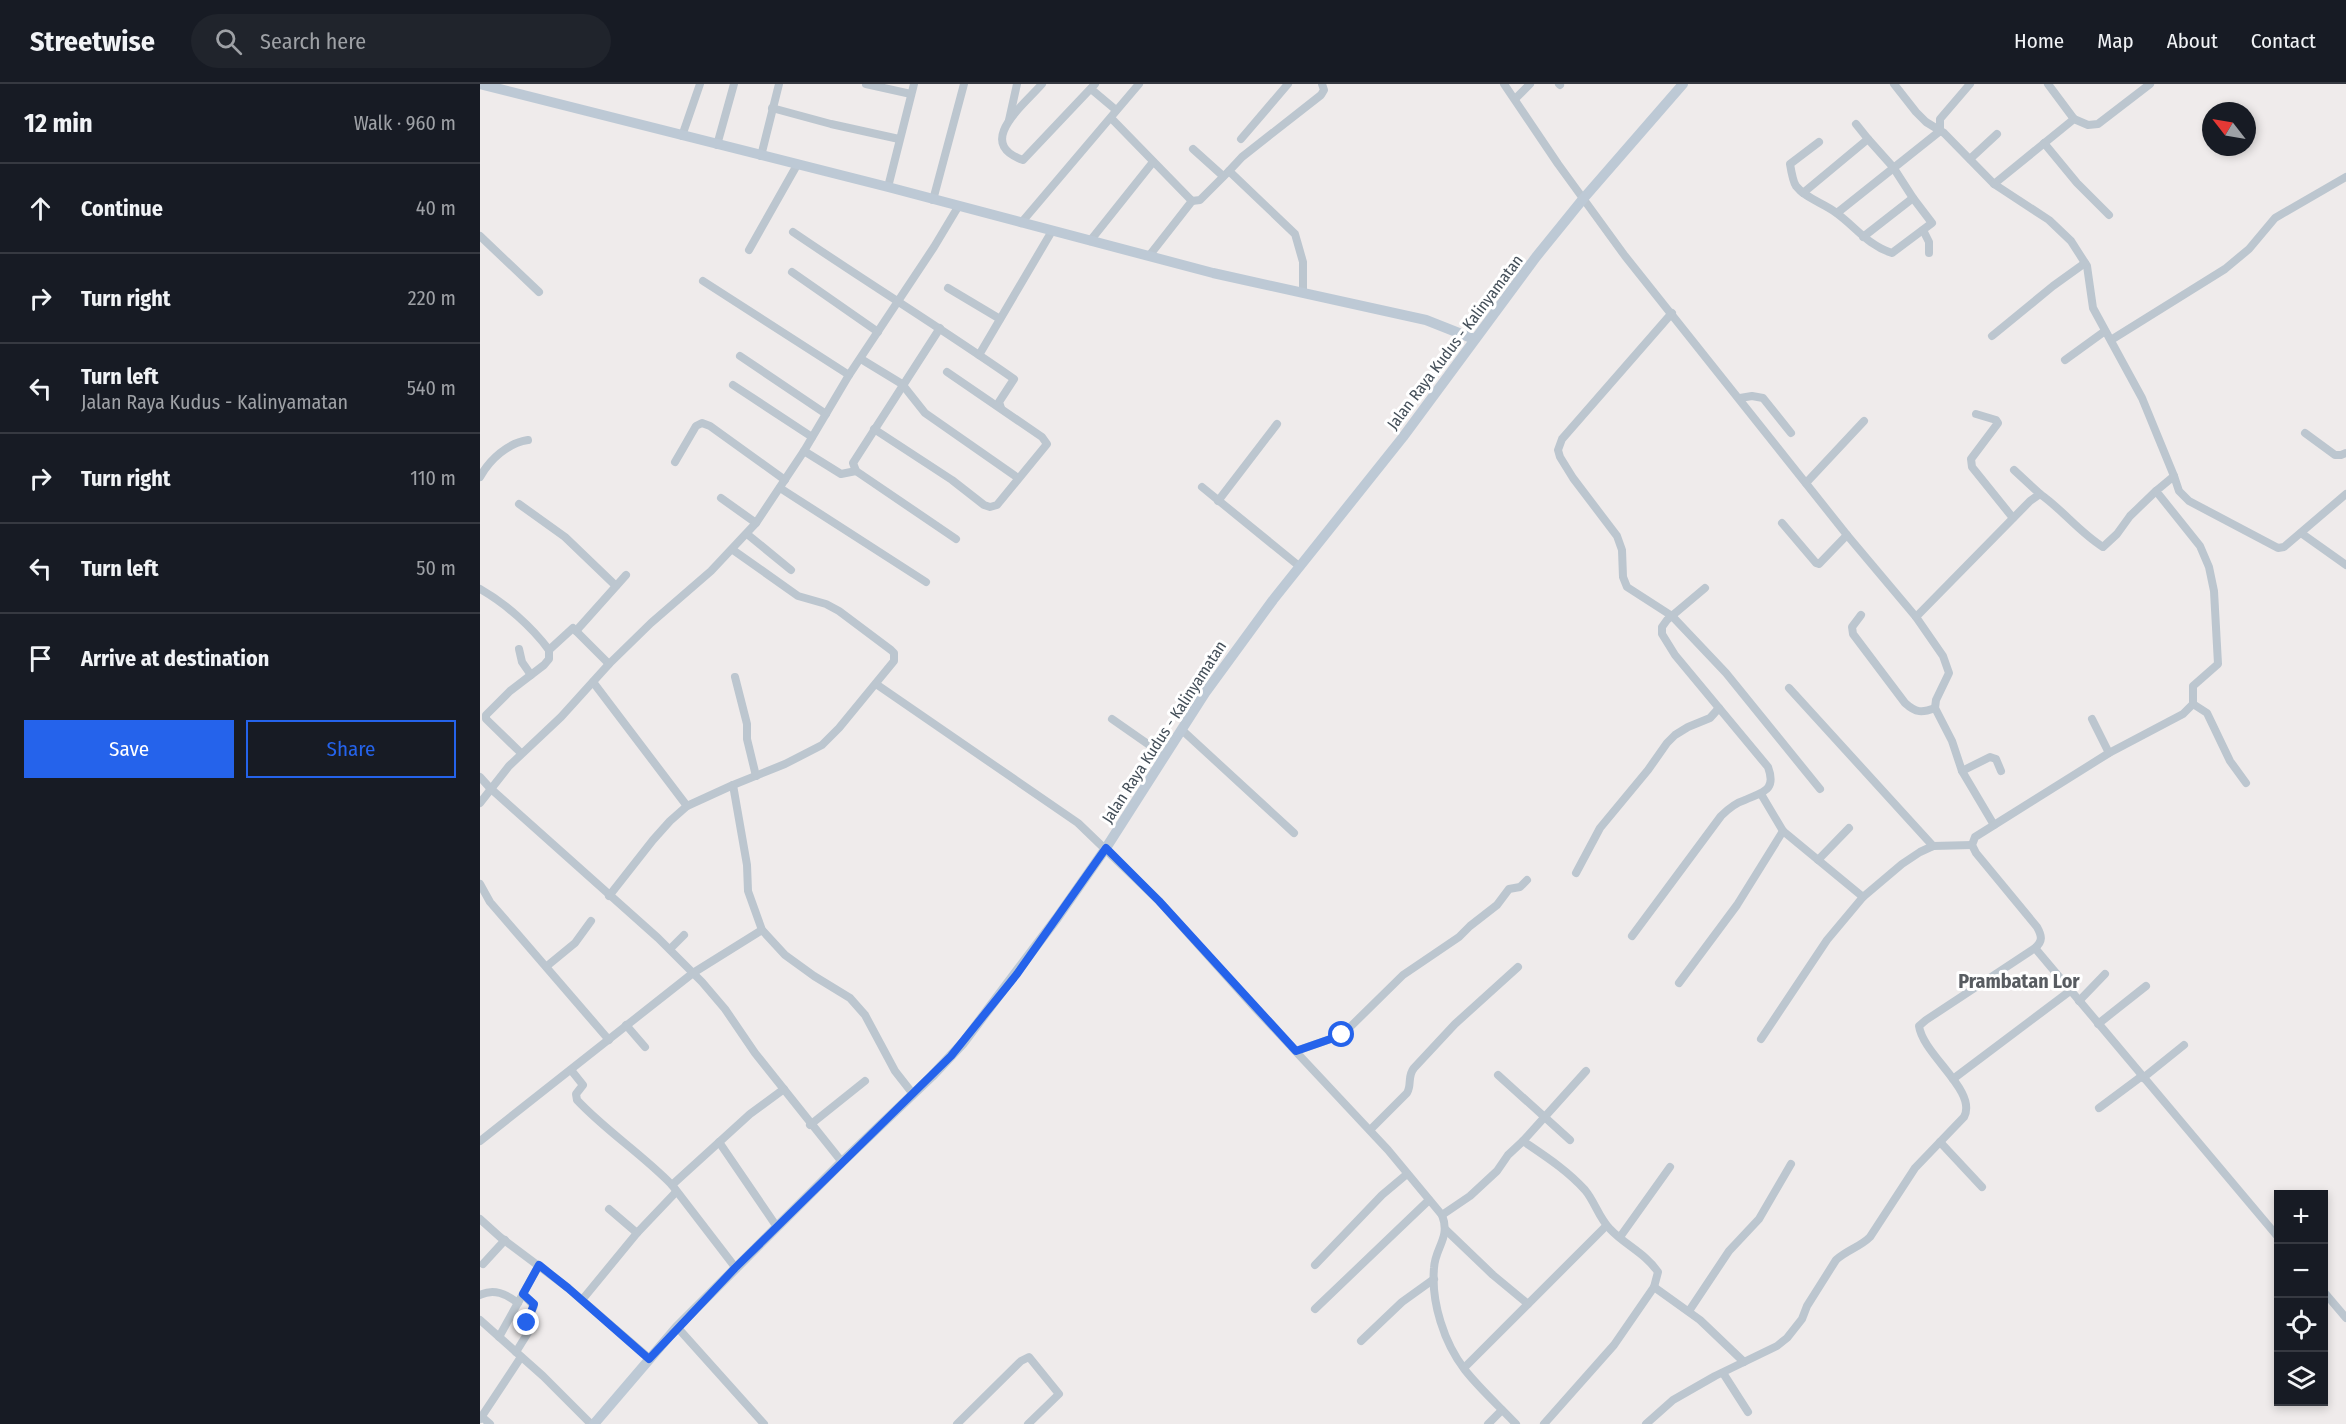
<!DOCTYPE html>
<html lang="en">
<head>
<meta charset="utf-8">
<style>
  body { margin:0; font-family:"Fira Sans Condensed",sans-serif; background:#20242c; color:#f1f3f6 }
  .controls { position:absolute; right:18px; bottom:18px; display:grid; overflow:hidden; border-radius:0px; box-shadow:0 3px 9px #0003 }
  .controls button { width:54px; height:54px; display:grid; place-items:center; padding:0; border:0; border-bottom:2px solid #363941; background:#171b24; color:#f1f3f6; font:30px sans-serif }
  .compass { position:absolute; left:1722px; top:18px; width:54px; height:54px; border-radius:50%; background:#171b24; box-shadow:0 3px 9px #0003; rotate:301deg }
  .stop { position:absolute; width:18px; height:18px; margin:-14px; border:4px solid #2563eb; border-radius:50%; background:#fff }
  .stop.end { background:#2563eb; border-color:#fff; box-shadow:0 2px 6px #0008 }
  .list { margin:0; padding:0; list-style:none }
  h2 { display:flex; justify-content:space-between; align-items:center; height:78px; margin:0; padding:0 24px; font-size:26px }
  h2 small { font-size:20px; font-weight:400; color:#9ea1a6 }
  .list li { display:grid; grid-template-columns:39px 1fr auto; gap:18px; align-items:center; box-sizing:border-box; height:90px; padding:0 24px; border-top:2px solid #363941 }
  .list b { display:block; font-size:22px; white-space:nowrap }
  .list p { margin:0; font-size:20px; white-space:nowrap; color:#9ea1a6 }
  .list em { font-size:20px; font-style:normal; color:#9ea1a6 }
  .actions { display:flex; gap:12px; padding:18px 24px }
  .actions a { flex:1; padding:14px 0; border:2px solid #2563eb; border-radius:0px; text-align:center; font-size:21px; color:#2563eb }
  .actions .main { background:#2563eb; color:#fff }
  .icon { flex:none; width:33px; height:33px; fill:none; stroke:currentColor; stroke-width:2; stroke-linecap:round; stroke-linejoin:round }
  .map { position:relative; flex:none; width:1866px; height:1340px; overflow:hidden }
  header { display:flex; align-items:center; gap:36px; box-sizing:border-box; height:84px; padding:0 30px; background:#171b24; border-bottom:2px solid #363941 }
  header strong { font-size:28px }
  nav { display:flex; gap:33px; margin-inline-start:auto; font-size:21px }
  .search { width:420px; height:54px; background:#20242c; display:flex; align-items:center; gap:15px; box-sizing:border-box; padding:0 21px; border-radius:33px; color:#9ea1a6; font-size:22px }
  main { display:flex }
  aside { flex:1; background:#171b24 }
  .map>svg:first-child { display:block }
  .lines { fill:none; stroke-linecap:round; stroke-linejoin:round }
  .street { stroke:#bcc6cf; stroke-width:8 }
  .secondary { stroke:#bdc9d5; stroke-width:10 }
  .route { stroke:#2563eb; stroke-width:8 }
  .labels { text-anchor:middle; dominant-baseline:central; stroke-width:6; stroke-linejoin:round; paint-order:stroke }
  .street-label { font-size:16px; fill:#444f59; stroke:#fff }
  .quarter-label { font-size:20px; font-weight:bold; fill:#585c61; stroke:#fff }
</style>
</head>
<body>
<header>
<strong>Streetwise</strong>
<div class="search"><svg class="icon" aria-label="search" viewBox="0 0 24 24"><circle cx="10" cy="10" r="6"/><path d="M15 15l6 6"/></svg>Search here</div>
<nav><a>Home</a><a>Map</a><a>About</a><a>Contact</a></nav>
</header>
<main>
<aside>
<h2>12 min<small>Walk · 960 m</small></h2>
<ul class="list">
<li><svg class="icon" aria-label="ahead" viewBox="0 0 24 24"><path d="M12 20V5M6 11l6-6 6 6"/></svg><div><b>Continue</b></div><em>40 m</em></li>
<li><svg class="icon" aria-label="right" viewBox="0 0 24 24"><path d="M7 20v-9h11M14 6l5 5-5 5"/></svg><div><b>Turn right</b></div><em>220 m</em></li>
<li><svg class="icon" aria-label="left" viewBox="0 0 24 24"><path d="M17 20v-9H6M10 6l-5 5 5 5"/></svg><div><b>Turn left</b><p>Jalan Raya Kudus - Kalinyamatan</p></div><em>540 m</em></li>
<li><svg class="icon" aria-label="right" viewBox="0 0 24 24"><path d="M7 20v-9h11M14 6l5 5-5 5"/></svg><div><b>Turn right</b></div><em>110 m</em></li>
<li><svg class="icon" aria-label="left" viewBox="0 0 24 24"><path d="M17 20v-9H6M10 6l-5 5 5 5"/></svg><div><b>Turn left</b></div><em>50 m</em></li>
<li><svg class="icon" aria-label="arrive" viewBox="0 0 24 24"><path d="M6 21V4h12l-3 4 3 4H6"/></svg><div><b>Arrive at destination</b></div></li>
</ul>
<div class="actions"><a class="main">Save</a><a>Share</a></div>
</aside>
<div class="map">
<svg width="1866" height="1340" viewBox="0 0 1866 1340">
  <rect width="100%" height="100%" fill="#efebeb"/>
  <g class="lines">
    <g class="street">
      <path d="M 386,0 L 431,10"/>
      <path d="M 562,0 C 544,21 494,59 543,76 L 615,0"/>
      <path d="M 1024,0 L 1078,80 L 1145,172 L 1367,451 L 1436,533 L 1463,572 L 1469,589 L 1456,616 L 1455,624 L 1472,657 L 1482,687 L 1514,741"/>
      <path d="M 1079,0 L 1080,1"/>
      <path d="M 1414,0 L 1436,28 L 1446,38 L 1464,49 L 1514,100 L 1569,136 L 1591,157 L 1607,182 L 1613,224 L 1662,314 L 1694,392"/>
      <path d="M 1568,0 L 1594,35"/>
      <path d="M 611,5 L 636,26"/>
      <path d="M 1035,15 L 1050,0"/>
      <path d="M 292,24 L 351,40 L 419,55"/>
      <path d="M 631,34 L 712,117 L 720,116 L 749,87"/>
      <path d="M 529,36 L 537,0"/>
      <path d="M 1376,40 L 1388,55"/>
      <path d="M 1460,47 L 1460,35 L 1490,0"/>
      <path d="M 202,52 L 220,0"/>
      <path d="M 761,55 L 808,0"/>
      <path d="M 1339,58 L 1310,80 C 1311,86 1313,98 1316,102 C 1325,114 1343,119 1355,128 C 1375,142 1387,161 1412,169 L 1452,139 L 1433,114 L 1383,153"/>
      <path d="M 1564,59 L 1597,99 L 1629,131"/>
      <path d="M 237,61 L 254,0"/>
      <path d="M 713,65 L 743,92"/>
      <path d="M 281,72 L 299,0"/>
      <path d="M 1490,75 L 1517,50"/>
      <path d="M 1514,100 L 1594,35 L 1608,41 L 1618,40 L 1670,0"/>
      <path d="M 408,103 L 434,0"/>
      <path d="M 1323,109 L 1388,55 L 1413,83 L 1433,114"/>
      <path d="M 453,116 L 484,0"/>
      <path d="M 1357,129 L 1460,47"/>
      <path d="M 541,139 L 659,0"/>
      <path d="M 1443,146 L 1449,158 L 1449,169"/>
      <path d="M 313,148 C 386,198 461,244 534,295 L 519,318 L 521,324"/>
      <path d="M 0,152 L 59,208"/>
      <path d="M 610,157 L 673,78"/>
      <path d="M 269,166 L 317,81"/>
      <path d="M 669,172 L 712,117"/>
      <path d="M 312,188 L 398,248"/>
      <path d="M 223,197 L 369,291"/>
      <path d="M 468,204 L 520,235"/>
      <path d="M 823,209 L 823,178 L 815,150 L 749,87 L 762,73 L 841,11 L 844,6 L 842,0"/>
      <path d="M 1192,229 L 1082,355 L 1078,366 L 1080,373 L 1093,394 L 1137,452 L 1142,466 L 1143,493 L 1147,503 L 1192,532 L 1246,589 L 1340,705"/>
      <path d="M 460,244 L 373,379 L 376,387 L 476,455"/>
      <path d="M 1512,252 L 1573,202 L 1605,179"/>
      <path d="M 1631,256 L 1745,185 L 1769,165 L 1795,134 L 1866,93"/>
      <path d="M 499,271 L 572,147"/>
      <path d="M 260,272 L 346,330"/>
      <path d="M 381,275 L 422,300 L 445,329 L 538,394"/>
      <path d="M 1585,276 L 1625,247"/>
      <path d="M 253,301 L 332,353"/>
      <path d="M 1260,314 L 1272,312 L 1283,314 L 1311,349"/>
      <path d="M 1496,330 L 1516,336 L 1518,339 L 1491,375 L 1492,383 L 1533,434"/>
      <path d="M 394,345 L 472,396 L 504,421 L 510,423 L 517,421 L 567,360 L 562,353 L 467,288"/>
      <path d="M 1825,349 L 1855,371 L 1861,371 L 1866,369"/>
      <path d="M 324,367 L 361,390 L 376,387"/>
      <path d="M 195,378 L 216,342 L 222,339 L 230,342 L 305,396"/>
      <path d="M 1534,386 L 1560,410"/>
      <path d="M 0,393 C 10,375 28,359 48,356"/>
      <path d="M 1326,399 L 1384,337"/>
      <path d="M 722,403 L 819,482"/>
      <path d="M 300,404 L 446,498"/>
      <path d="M 241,414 L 276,439"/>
      <path d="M 738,417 L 797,340"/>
      <path d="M 39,420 L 85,453 L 136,502"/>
      <path d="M 1302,439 L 1336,479 L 1339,480 L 1367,451"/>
      <path d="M 1821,449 L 1866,481"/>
      <path d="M 267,450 L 311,486"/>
      <path d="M 0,505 C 25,519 52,543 69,566 L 69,575 L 64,581 L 30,607 L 6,631 L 6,635 L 41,669"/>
      <path d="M 1381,531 L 1372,543 L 1373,550 L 1425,619 C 1436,629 1442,629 1455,624"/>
      <path d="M 1436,533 L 1550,417 L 1560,410 C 1583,426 1599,448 1623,463 L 1637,450 L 1650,432 L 1676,407"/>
      <path d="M 96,547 L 146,491"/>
      <path d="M 39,565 L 42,578 L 51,591"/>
      <path d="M 69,566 L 93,544 L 129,580"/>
      <path d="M 255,593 L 267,640 L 267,655 L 276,692"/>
      <path d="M 113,598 L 207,722"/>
      <path d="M 396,600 L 598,739 L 679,817 L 775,924 L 908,1066 L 962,1131 C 971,1154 955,1163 954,1184 C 951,1218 964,1259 985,1286 C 1000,1305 1019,1322 1036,1340"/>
      <path d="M 1309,604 L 1453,762"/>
      <path d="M 1713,620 L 1727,629 L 1750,677 L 1766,699"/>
      <path d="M 632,635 L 685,672"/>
      <path d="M 1612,635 L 1629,669"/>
      <path d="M 702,646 L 814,749"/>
      <path d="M 1482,687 L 1510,673 L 1516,675 L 1521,687"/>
      <path d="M 0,693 L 10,704 L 178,854 L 222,898 L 245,925 L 275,969 L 362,1078"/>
      <path d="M 253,701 L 267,781 L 268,807 L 282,846 L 305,871 L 334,892 L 370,914 L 385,931 L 415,987 L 433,1010"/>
      <path d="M 1281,710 L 1303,747 L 1383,813"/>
      <path d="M 0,719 L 29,682 L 81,633 L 129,580 L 171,539 L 231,487 L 276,439 L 324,367 L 369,291 L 454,163 L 478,123"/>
      <path d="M 1338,776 L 1369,744"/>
      <path d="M 1096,789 L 1120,744 L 1168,686 L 1187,659 L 1195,651 L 1208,643 L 1230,634 L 1239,624"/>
      <path d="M 0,800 L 10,818 L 129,956"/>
      <path d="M 129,812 L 173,756 L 190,737 L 207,722 L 253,701 L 305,680 L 342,661 L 359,644 L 414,577 L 414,569 L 411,566 L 359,527 L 346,520 L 318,512 L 253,466"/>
      <path d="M 1152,852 L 1241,732 C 1248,725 1255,719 1265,716 C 1282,708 1297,707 1288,683 L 1195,571 L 1182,550 L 1182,543 L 1187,536 L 1225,504"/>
      <path d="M 1555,864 L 1798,1153"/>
      <path d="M 190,865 L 204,851"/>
      <path d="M 67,882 L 95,859 L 111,837"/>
      <path d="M 1199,899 L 1257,821 L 1303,747"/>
      <path d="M 1599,917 L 1625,890"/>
      <path d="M 1618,940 L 1666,902"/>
      <path d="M 146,941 L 165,963"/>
      <path d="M 1281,955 L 1347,856 L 1383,813 L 1422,780 L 1440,768 L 1453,762 L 1492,761"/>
      <path d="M 816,967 L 862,951 L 923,891 L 979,853 L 990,842 L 1017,821 L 1029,805 L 1040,803 L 1047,796"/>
      <path d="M 91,986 L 103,1001 L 96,1010 L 97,1016 C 126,1047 162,1070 192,1101"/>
      <path d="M 1018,991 L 1090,1056"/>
      <path d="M 1663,994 L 1704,961"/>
      <path d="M 1473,995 L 1590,907"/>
      <path d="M 1619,1024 L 1662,992"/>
      <path d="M 330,1041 L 385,997"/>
      <path d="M 890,1046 L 927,1009 C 932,1001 927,992 934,984 L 975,940 L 1038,883"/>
      <path d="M 0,1057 L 213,889 L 282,846"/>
      <path d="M 1043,1057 L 1106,987"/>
      <path d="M 239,1058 L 297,1143"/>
      <path d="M 1460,1058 L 1502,1103"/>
      <path d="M 129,1125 L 157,1149"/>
      <path d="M 962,1131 L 990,1112 L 1017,1087 L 1028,1071 L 1043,1057 C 1065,1072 1087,1086 1105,1106 C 1115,1118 1119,1134 1130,1145 C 1145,1161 1165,1169 1178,1188 L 1174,1203"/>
      <path d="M 0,1135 L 20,1153 L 88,1204 L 169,1274"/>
      <path d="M 966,1146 L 1013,1191 L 1048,1220"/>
      <path d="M 1140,1153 L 1190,1083"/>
      <path d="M 3,1180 L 25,1156"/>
      <path d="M 835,1181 L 902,1111 L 927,1090"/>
      <path d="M 255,1183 L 192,1101 L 270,1030 L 304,1005"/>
      <path d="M 1844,1208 L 1866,1234"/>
      <path d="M 0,1211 C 14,1204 26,1210 38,1219"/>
      <path d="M 102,1216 L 157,1149 L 196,1108"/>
      <path d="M 835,1225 L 949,1116"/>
      <path d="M 1209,1227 L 1249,1167 L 1279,1135 L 1311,1080"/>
      <path d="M 0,1236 L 63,1292 L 111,1340"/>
      <path d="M 197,1243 L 284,1340"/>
      <path d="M 19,1253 L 59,1181"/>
      <path d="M 881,1257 L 922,1218 L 954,1195"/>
      <path d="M 36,1268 L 49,1247 C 47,1236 49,1232 54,1222 L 43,1210"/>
      <path d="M 984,1284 L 1126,1142"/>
      <path d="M 1243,1289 L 1268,1328"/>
      <path d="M 2,1333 L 10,1340"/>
      <path d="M 0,1335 L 41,1273"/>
      <path d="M 477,1340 L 541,1277 L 549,1273 L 579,1310 L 548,1340"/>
      <path d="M 1008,1340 L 1022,1326"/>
      <path d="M 1064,1340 L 1134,1261 L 1174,1203 L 1220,1236 L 1264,1278"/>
      <path d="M 1166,1340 L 1193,1316 L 1235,1292 L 1297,1262 L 1307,1254 L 1322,1235 L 1327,1222 L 1356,1176 C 1367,1166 1380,1163 1390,1153 L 1435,1084 L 1484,1033 C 1498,1007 1443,971 1439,942 L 1446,936 L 1555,864 C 1563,857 1562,852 1557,843 L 1496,769 L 1492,761 L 1495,753 L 1629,669 L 1703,630 L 1713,620 L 1713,602 L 1738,580 L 1734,507 L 1729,483 L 1720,462 L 1676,407 L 1694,392 L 1699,407 L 1709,417 L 1798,464 L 1804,463 L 1866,410"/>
    </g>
    <g class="secondary">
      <path d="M 0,0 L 408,103 L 733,189 L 946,236 L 994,255"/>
      <path d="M 114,1340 L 197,1243 L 362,1078 L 452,992 L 483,959 L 577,834 L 626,764 L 725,609 L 793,516 L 923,353 L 1056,173 L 1103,115 L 1203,0"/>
    </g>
  </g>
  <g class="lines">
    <path class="route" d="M 47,1239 L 54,1220 L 43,1210 L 59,1181 L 88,1204 L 169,1275 L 255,1184 L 471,972 L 537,890 L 626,764 L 679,817 L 816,967 L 862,951"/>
  </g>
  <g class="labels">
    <g class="street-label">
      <text transform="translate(975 258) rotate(-53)">Jalan Raya Kudus - Kalinyamatan</text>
      <text transform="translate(684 648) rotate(-57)">Jalan Raya Kudus - Kalinyamatan</text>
    </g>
    <g class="quarter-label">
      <text x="1539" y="897">Prambatan Lor</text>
    </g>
  </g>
</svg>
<div class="controls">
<button>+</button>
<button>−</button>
<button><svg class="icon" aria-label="locate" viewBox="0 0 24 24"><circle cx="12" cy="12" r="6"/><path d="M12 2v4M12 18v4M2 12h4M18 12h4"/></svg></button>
<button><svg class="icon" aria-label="layers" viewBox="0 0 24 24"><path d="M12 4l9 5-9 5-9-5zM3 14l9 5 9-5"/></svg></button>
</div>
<svg class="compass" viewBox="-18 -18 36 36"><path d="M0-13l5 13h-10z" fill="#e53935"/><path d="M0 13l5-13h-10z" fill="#9ea1a6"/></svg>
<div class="stop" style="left:862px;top:951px"></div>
<div class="stop end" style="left:47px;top:1239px"></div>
</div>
</main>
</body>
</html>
